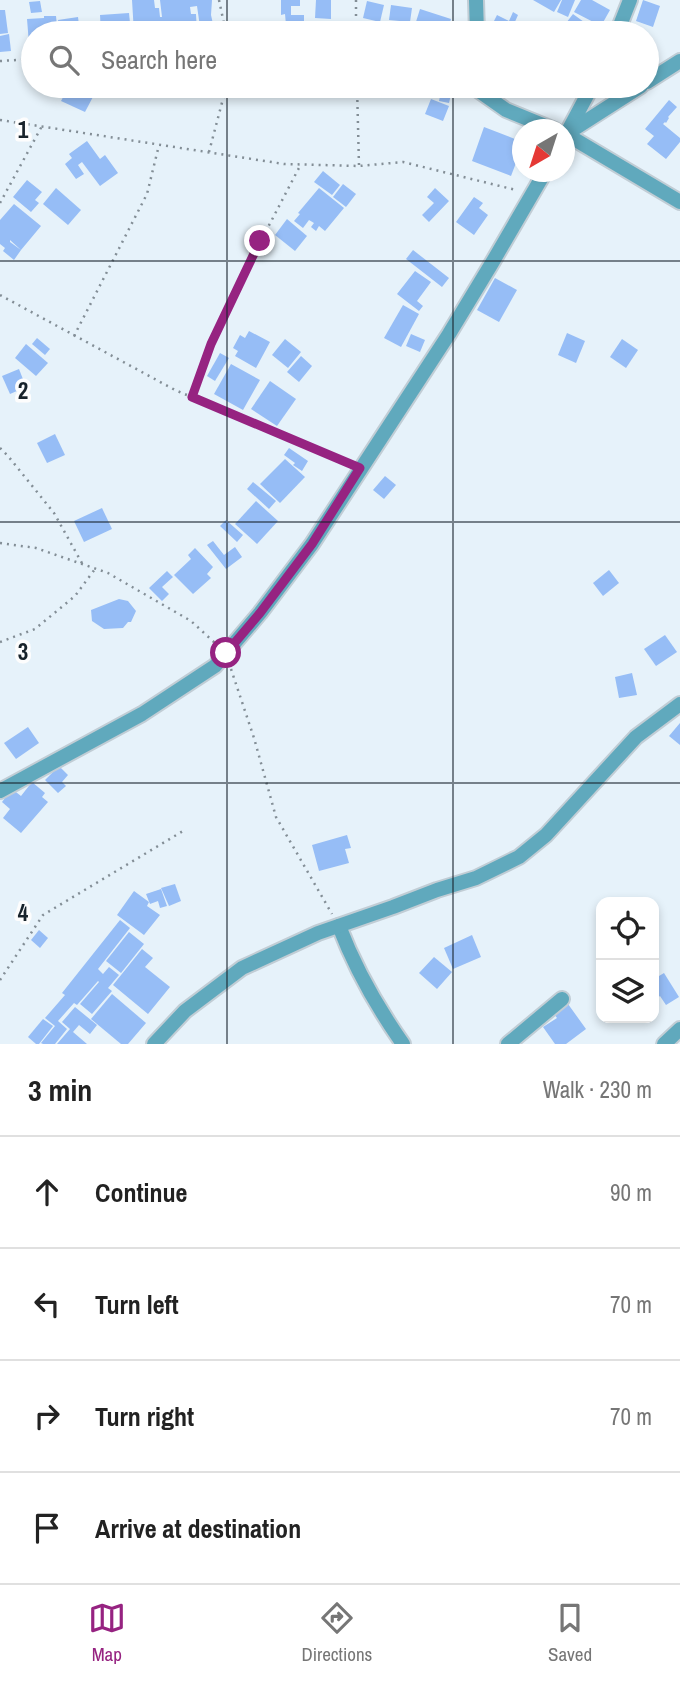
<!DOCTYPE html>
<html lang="en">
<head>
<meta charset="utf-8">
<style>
  body { margin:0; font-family:"Archivo Narrow",sans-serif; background:#f6f6f6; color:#222 }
  .controls { position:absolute; right:21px; bottom:21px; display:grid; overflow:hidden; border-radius:14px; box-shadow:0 4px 10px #0003 }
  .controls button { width:63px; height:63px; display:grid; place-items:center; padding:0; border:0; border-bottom:2px solid #e0e0e0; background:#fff; color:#222; font:35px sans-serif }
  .compass { position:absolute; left:512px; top:119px; width:63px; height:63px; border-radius:50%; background:#fff; box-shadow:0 4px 10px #0003; rotate:219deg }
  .stop { position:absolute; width:21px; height:21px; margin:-16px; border:5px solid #962381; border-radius:50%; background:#fff }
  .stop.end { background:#962381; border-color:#fff; box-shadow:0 2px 7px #0008 }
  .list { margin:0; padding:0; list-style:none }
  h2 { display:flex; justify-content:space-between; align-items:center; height:91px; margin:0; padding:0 28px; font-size:30px }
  h2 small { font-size:23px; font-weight:400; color:#767676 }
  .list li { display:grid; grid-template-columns:46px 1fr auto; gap:21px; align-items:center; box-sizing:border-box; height:112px; padding:0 28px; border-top:2px solid #e0e0e0 }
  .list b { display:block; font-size:26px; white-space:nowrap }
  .list em { font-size:23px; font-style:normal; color:#767676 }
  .icon { flex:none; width:38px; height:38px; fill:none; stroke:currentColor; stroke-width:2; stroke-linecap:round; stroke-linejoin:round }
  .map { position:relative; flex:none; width:680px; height:1044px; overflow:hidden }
  .search { position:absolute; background:#fff; box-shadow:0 4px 10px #0003; left:21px; right:21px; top:21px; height:77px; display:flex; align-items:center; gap:18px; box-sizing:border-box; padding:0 24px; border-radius:38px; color:#767676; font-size:26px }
  .sheet { height:539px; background:#fff }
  nav { display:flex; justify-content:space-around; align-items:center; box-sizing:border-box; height:98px; border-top:2px solid #e0e0e0; background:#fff; font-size:19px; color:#767676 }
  nav a { display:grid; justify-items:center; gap:4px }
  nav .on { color:#962381 }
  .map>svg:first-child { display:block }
  .building { fill:#96bdf6 }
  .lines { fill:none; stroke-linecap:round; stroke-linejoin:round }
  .minor-casing { stroke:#c1cdd5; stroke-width:18 }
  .path { stroke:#838e96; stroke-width:2.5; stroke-dasharray:2 5; stroke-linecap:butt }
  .minor { stroke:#60a9bd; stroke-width:14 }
  .route { stroke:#962381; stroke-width:9 }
  .grid { fill:none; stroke:#18232b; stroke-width:2; stroke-opacity:0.55 }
  .grid-label { font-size:23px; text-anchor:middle; font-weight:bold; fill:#18232b; stroke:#fdfdfd; stroke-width:7; stroke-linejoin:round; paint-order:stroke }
</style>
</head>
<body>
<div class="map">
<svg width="680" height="1044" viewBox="0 0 680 1044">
  <rect width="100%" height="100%" fill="#e6f2fa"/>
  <g class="building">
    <path d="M 132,0 L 154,0 L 155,8 L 159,8 L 160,17 L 162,17 L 160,0 L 212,0 L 211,15 L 215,33 L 199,33 L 198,27 L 200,27 L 197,6 L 190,7 L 191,14 L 196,14 L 197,33 L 167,33 L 166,27 L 161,27 L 162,33 L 134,33 Z"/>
    <path d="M 281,0 L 300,0 L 300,6 L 291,6 L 291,15 L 304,15 L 304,24 L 286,25 L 285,14 L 281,15 Z"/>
    <path d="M 316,0 L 331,0 L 331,19 L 315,18 Z"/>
    <path d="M 533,0 L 561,0 L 554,12 Z"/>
    <path d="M 562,0 L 575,0 L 568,17 L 557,12 Z"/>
    <path d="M 581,0 L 592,0 L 610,10 L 601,26 L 574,12 Z"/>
    <path d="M 643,0 L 660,6 L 653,27 L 636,21 Z"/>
    <path d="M 40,1 L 42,12 L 31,13 L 29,2 Z"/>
    <path d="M 367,1 L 384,5 L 380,22 L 363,18 Z"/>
    <path d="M 391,5 L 412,8 L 410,22 L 389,20 Z"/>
    <path d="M 420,9 L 451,19 L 447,33 L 440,33 L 415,25 Z"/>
    <path d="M 0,10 L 5,10 L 8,33 L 0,34 Z"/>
    <path d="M 513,12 L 518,15 L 510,33 L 488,33 L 497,15 L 509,21 Z"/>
    <path d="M 129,13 L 131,33 L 101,33 L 100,15 Z"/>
    <path d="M 573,14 L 595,30 L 593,33 L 571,33 L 563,27 Z"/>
    <path d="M 44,16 L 56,16 L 57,26 L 44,27 L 44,33 L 33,33 L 33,44 L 29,44 L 27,19 L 44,18 Z"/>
    <path d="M 78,17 L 80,33 L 60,33 L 58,20 Z"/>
    <path d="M 518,21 L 526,25 L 527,23 L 548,33 L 512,33 Z"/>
    <path d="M 9,34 L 11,51 L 0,52 L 0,36 Z"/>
    <path d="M 69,86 L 81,86 L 95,93 L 85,112 L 61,101 Z"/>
    <path d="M 442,86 L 453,86 L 449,103 L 439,101 L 440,96 L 434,94 L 435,89 L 441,90 Z"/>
    <path d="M 431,99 L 449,106 L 443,121 L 425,114 Z"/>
    <path d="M 669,100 L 677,107 L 668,117 L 669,118 L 666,123 L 665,122 L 663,124 L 680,138 L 680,142 L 666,159 L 647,144 L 654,136 L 645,129 Z"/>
    <path d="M 484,127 L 520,141 L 516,154 L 519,155 L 511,176 L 472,161 Z"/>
    <path d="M 87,141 L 100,159 L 105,155 L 118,173 L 100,186 L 82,162 L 78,165 L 84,174 L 76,179 L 65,164 L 72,158 L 69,154 Z"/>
    <path d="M 323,171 L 340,185 L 332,195 L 314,182 Z"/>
    <path d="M 27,180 L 42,192 L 35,200 L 39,203 L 31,212 L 13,197 Z"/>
    <path d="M 343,184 L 356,194 L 346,207 L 333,197 Z"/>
    <path d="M 56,188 L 81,210 L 68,225 L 43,204 Z"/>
    <path d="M 319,188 L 344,208 L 325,231 L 319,226 L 316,231 L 311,227 L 314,223 L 309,220 L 303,228 L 294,221 L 300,214 L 298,213 Z"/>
    <path d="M 435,188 L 449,201 L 429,222 L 422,215 L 434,203 L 427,197 Z"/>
    <path d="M 474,197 L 483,203 L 479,208 L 488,215 L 474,235 L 456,222 Z"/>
    <path d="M 14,204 L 41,226 L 21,250 L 10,240 L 10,242 L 21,250 L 14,260 L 3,251 L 5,248 L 0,244 L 0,220 Z"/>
    <path d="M 287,219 L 307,236 L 295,251 L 275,235 Z"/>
    <path d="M 413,250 L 449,278 L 442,287 L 406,259 Z"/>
    <path d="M 415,271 L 431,282 L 417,301 L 423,306 L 419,311 L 397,294 Z"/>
    <path d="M 495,278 L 517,290 L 499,322 L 477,310 Z"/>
    <path d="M 403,305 L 419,314 L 401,347 L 384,338 Z"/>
    <path d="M 249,331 L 270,342 L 256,368 L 235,356 L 238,351 L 233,348 L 240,335 L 245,338 Z"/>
    <path d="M 567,333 L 585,341 L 576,363 L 558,355 Z"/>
    <path d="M 411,334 L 425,340 L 420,352 L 406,346 Z"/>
    <path d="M 37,338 L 50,349 L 45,355 L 32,344 Z"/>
    <path d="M 285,339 L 301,352 L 288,368 L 272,355 Z"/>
    <path d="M 622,339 L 638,350 L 626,368 L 610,357 Z"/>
    <path d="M 26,344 L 48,363 L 36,376 L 15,358 Z"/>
    <path d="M 220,353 L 229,358 L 215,381 L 207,376 Z"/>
    <path d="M 301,356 L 312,366 L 299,382 L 287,372 Z"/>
    <path d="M 231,364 L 260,380 L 243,410 L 214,394 Z"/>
    <path d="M 19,369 L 26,387 L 10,394 L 2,376 Z"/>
    <path d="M 270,381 L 296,399 L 277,426 L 251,409 Z"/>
    <path d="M 55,434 L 65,455 L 47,463 L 37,443 Z"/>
    <path d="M 289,448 L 308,461 L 302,471 L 293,465 L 295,463 L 284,455 Z"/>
    <path d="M 285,459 L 305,477 L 280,503 L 260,484 Z"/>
    <path d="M 385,476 L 396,485 L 384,499 L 373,490 Z"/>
    <path d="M 253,482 L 276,501 L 269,509 L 247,489 Z"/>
    <path d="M 256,501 L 278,521 L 257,544 L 235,524 Z"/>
    <path d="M 102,508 L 112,529 L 84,542 L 74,521 Z"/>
    <path d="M 226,520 L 243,535 L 237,542 L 220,526 Z"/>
    <path d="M 213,541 L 224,555 L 235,547 L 242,557 L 226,569 L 207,545 Z"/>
    <path d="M 195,548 L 213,567 L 207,574 L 211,578 L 193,594 L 174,575 L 191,559 L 188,555 Z"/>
    <path d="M 609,570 L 619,583 L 603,596 L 593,583 Z"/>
    <path d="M 167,571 L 173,577 L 162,587 L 169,594 L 162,601 L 149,588 Z"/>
    <path d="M 119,599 L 128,601 L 136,611 L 131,622 L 128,622 L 123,628 L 104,629 L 92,621 L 91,610 Z"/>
    <path d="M 665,635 L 677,652 L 656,666 L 644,649 Z"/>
    <path d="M 632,673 L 637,695 L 619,698 L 615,677 Z"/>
    <path d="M 680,723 L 680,745 L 669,736 Z"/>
    <path d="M 28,727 L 39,743 L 16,759 L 4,743 Z"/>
    <path d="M 59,766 L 68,775 L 62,782 L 66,786 L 58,793 L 45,780 Z"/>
    <path d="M 32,782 L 45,793 L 42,797 L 48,802 L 21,833 L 3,818 L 10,809 L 2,802 L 12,789 L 21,796 Z"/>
    <path d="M 347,835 L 351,848 L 345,849 L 349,863 L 319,871 L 312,845 Z"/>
    <path d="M 175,884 L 181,901 L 169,906 L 161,888 Z"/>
    <path d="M 161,889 L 167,906 L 160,908 L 158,901 L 150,904 L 146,894 Z"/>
    <path d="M 134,891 L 149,902 L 147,906 L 160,915 L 144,935 L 117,915 Z"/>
    <path d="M 120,920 L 130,928 L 98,969 L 103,974 L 109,967 L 119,975 L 108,988 L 112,991 L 92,1014 L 80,1004 L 99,982 L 98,981 L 77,1005 L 74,1003 L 58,1021 L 67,1029 L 55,1044 L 43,1044 L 41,1043 L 55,1026 L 45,1018 L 65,995 L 62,993 Z"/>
    <path d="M 39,930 L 48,938 L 40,948 L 31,940 Z"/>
    <path d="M 129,932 L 144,944 L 121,973 L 106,961 Z"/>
    <path d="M 472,935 L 481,957 L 453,969 L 444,948 Z"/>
    <path d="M 142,949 L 153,958 L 145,967 L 170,987 L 148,1014 L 113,985 Z"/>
    <path d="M 434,957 L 452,972 L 437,989 L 419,973 Z"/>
    <path d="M 664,973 L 679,997 L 666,1005 L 660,996 L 654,1000 L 654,979 Z"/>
    <path d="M 112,994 L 146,1023 L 128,1044 L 121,1044 L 91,1019 Z"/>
    <path d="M 568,1004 L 586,1029 L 566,1044 L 555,1044 L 543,1027 L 557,1018 L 554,1014 Z"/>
    <path d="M 75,1007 L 97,1025 L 90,1034 L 79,1025 L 73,1032 L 87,1044 L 57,1044 L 70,1029 L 62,1022 Z"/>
    <path d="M 43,1019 L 53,1026 L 39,1044 L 36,1044 L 28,1037 Z"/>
  </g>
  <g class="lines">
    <g class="minor-casing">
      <g id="minor">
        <path d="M 476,0 L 477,33"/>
        <path d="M 617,33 L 630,0"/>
        <path d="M 647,82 L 680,61"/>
        <path d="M 479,86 L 479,91 L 506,110 L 555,130"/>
        <path d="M 568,131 L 592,86"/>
        <path d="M 564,133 L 680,202"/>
        <path d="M 566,134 L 641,86"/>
        <path d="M 0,791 L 142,714 L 215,666 L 260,613 L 312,544 L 449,334 L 492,263 L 545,172"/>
        <path d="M 339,926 C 355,968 377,1007 403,1044"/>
        <path d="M 154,1044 L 185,1011 L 242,968 L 318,933 L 393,907 L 437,890 L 476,878 L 519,857 L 546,835 L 636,737 L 680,704"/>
        <path d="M 508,1044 L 562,999"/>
        <path d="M 664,1044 L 680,1029"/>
      </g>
    </g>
    <g class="path">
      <path d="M 219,0 L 226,33"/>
      <path d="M 356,0 L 356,33"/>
      <path d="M 0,61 L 33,59"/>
      <path d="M 357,86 L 359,166"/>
      <path d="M 0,120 L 284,164 L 359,166 L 403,162 L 516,190"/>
      <path d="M 209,152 L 224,95 L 224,86"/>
      <path d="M 0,203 L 42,126"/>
      <path d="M 0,295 L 175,390 L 348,463"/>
      <path d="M 74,336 L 147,194 L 159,145"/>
      <path d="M 192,398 L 211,343 L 240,281 L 301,164"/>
      <path d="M 0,448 L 8,456 L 54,513 L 83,565"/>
      <path d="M 0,543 L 36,548 L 108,573 L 191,621 L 215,643"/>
      <path d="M 0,642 L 35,629 L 75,596 L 95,569"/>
      <path d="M 231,669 L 254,738 L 276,817 L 332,914"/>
      <path d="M 0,980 L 43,915 L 183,831"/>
    </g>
    <use href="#minor" class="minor"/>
  </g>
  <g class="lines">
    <path class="route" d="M 226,653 L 260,613 L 312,544 L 360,468 L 192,397 L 211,344 L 260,241"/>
  </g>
  <path class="grid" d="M 227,0 L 227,33M 453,0 L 453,33M 227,86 L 227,1044M 453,86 L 453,1044M 0,261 L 680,261M 0,522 L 680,522M 0,783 L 680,783"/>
  <g class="grid-label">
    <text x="23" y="138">1</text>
    <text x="23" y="399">2</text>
    <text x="23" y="660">3</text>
    <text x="23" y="921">4</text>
  </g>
</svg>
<div class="controls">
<button><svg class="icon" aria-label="locate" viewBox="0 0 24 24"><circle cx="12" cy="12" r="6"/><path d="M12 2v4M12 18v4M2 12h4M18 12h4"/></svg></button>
<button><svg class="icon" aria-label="layers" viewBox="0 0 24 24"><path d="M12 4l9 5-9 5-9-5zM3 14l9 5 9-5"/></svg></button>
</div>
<svg class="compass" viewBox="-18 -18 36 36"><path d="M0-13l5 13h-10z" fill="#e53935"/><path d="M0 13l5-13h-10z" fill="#767676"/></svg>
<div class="stop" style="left:226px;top:653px"></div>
<div class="stop end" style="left:260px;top:241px"></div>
<div class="search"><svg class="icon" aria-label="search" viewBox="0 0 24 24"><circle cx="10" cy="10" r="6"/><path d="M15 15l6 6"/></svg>Search here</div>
</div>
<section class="sheet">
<h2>3 min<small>Walk · 230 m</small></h2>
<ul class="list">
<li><svg class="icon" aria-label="ahead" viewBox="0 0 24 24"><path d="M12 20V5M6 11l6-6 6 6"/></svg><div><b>Continue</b></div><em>90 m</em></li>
<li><svg class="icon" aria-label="left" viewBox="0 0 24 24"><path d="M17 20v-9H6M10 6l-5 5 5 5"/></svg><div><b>Turn left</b></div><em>70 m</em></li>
<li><svg class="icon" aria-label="right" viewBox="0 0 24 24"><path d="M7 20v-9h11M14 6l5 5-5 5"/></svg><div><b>Turn right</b></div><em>70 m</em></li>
<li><svg class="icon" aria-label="arrive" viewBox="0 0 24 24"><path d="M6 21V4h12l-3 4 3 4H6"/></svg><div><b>Arrive at destination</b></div></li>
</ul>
</section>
<nav>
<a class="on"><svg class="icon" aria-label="map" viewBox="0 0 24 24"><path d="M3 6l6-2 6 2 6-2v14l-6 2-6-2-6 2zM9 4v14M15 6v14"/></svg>Map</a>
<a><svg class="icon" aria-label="directions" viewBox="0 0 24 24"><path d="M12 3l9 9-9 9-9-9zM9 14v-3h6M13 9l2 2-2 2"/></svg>Directions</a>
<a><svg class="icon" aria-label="saved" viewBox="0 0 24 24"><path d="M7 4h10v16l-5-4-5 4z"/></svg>Saved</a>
</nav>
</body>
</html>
